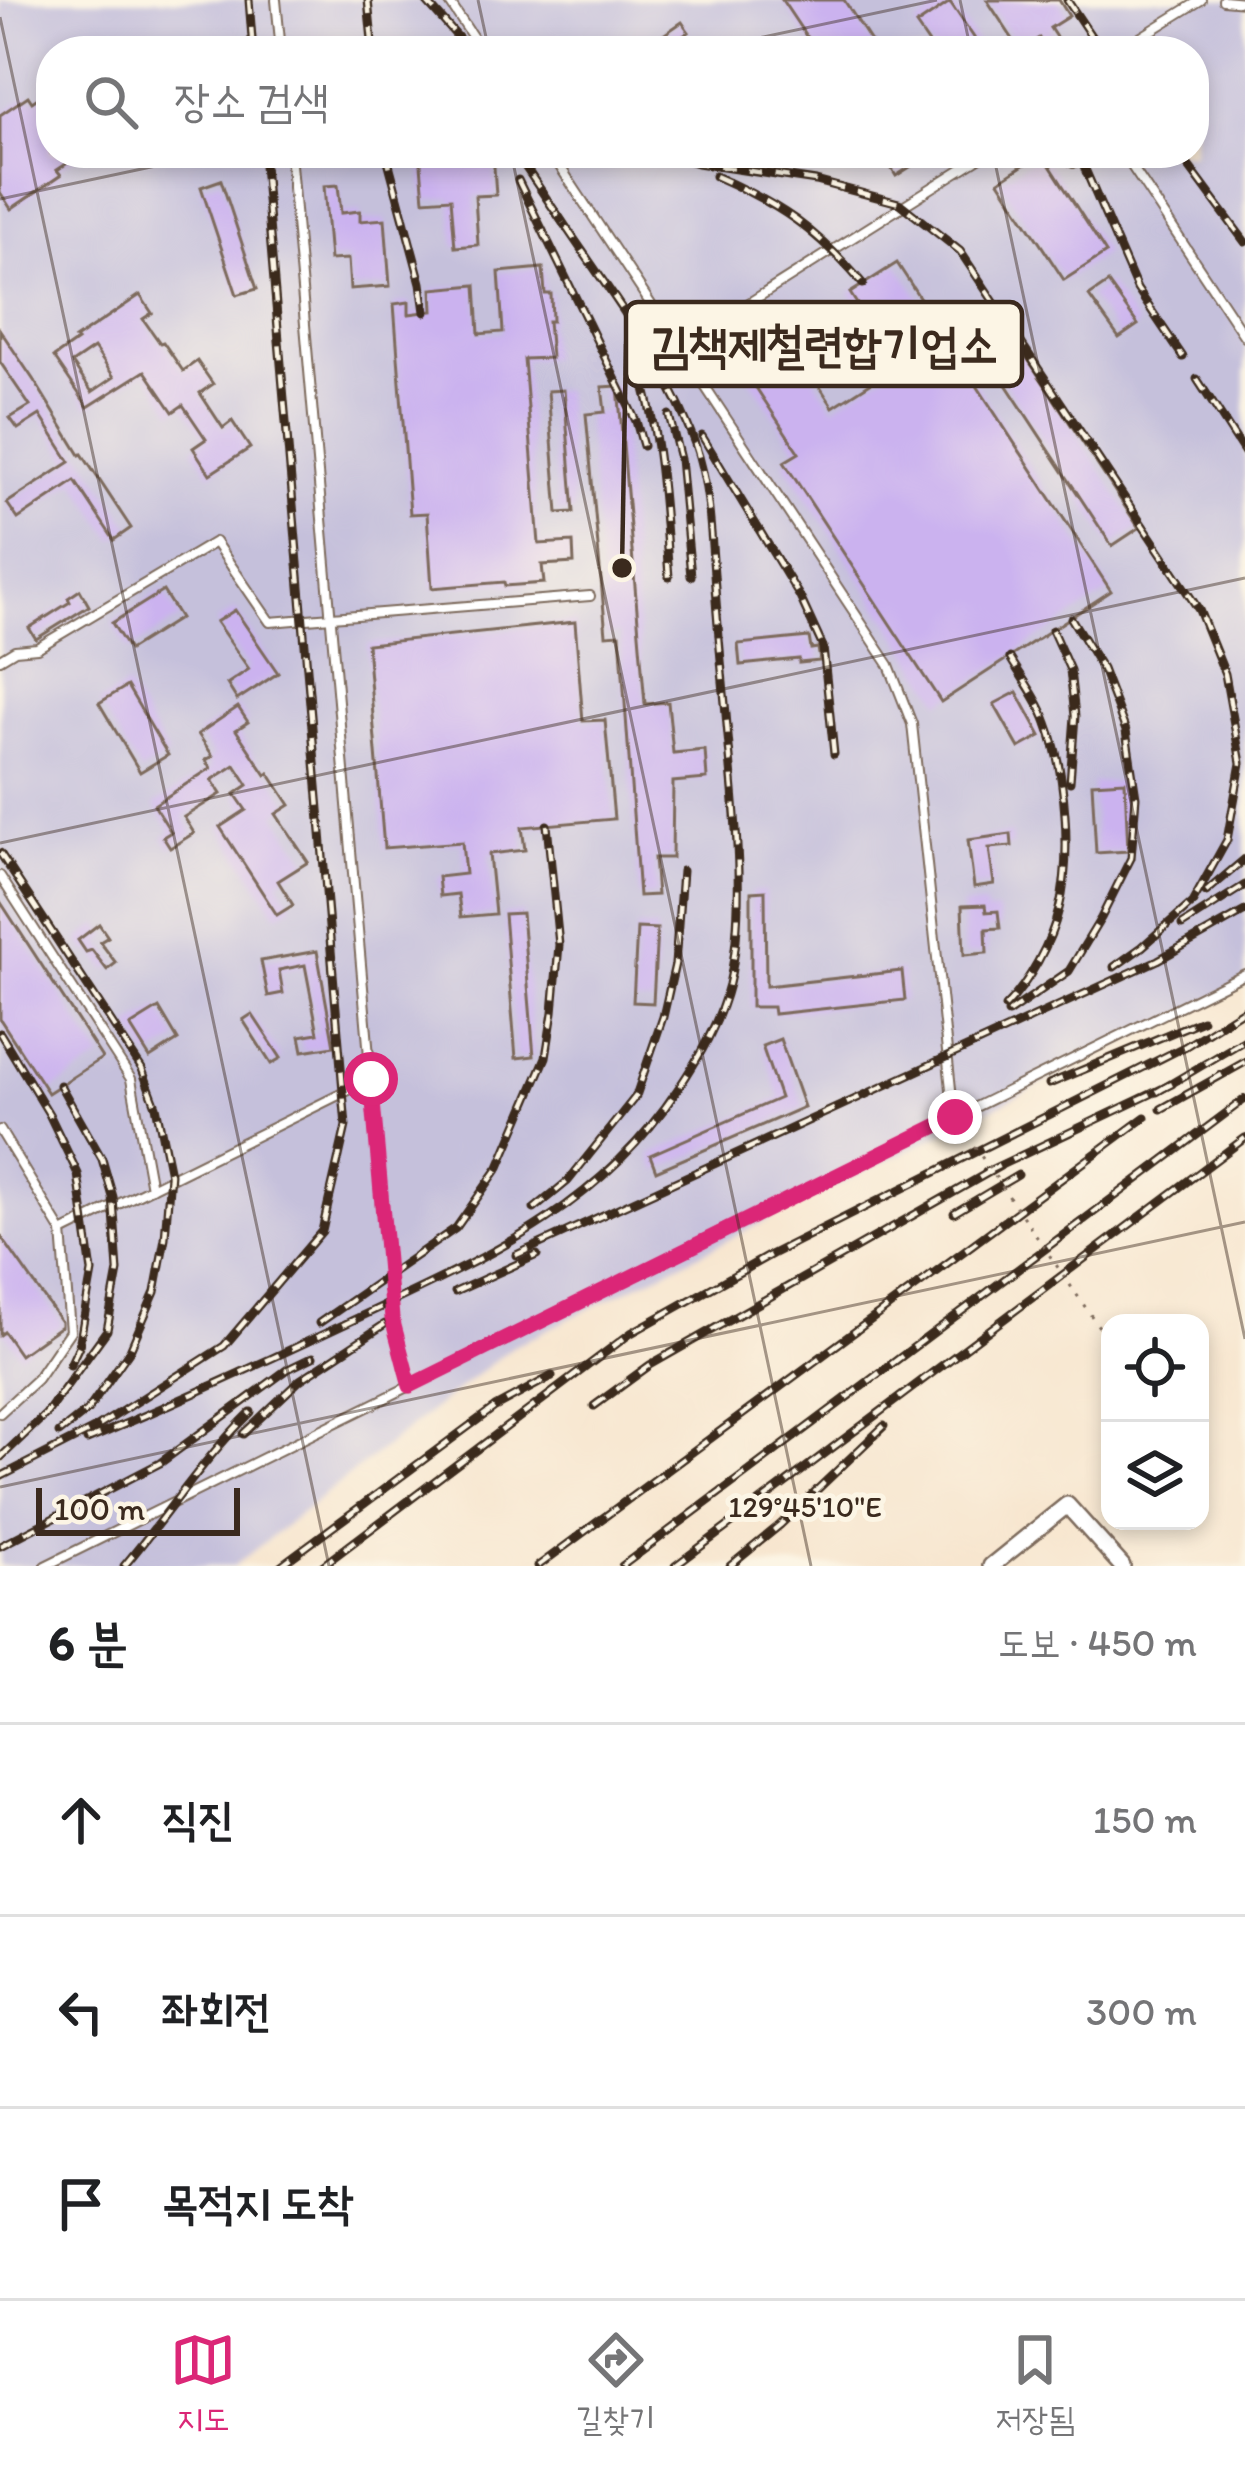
<!DOCTYPE html>
<html lang="ko">
<head>
<meta charset="utf-8">
<style>
  body { margin:0; font-family:Itim,"Poor Story",sans-serif; background:#f6f6f6; color:#202124 }
  .controls { position:absolute; right:36px; bottom:36px; display:grid; overflow:hidden; border-radius:24px; box-shadow:0 6px 18px #0003 }
  .controls button { width:108px; height:108px; display:grid; place-items:center; padding:0; border:0; border-bottom:3px solid #e0e0e0; background:#fff; color:#202124; font:60px sans-serif }
  .scale { position:absolute; left:36px; bottom:30px; width:204px; box-sizing:border-box; padding-left:12px; border:6px solid #3b2a1e; border-top:0; font-size:33px; line-height:42px; white-space:nowrap; color:#3b2a1e; -webkit-text-stroke:9px #fcf5e5; paint-order:stroke }
  .stop { position:absolute; width:36px; height:36px; margin:-27px; border:9px solid #db2777; border-radius:50%; background:#fff }
  .stop.end { background:#db2777; border-color:#fff; box-shadow:0 3px 12px #0008 }
  .list { margin:0; padding:0; list-style:none }
  h2 { display:flex; justify-content:space-between; align-items:center; height:156px; margin:0; padding:0 48px; font-size:51px }
  h2 small { font-size:39px; font-weight:400; color:#757577 }
  .list li { display:grid; grid-template-columns:78px 1fr auto; gap:36px; align-items:center; box-sizing:border-box; height:192px; padding:0 48px; border-top:3px solid #e0e0e0 }
  .list b { display:block; font-size:45px; white-space:nowrap }
  .list em { font-size:39px; font-style:normal; color:#757577 }
  .icon { flex:none; width:66px; height:66px; fill:none; stroke:currentColor; stroke-width:2; stroke-linecap:round; stroke-linejoin:round }
  .map { position:relative; flex:none; width:1245px; height:1566px; overflow:hidden }
  .search { position:absolute; background:#fff; box-shadow:0 6px 18px #0003; left:36px; right:36px; top:36px; height:132px; display:flex; align-items:center; gap:30px; box-sizing:border-box; padding:0 42px; border-radius:48px; color:#757577; font-size:45px }
  .sheet { height:732px; background:#fff }
  nav { display:flex; justify-content:space-around; align-items:center; box-sizing:border-box; height:168px; border-top:3px solid #e0e0e0; background:#fff; font-size:33px; color:#757577 }
  nav a { display:grid; justify-items:center; gap:6px }
  nav .on { color:#db2777 }
  .map>svg:first-child { display:block }
  .industrial { fill:#c5c0db; fill-rule:evenodd }
  .building { fill:#cbb2ef; fill-rule:evenodd }
  .lines { fill:none; stroke-linecap:round; stroke-linejoin:round }
  .service-casing { stroke:#7d6b5c; stroke-width:12 }
  .minor-casing { stroke:#7d6b5c; stroke-width:20 }
  .path { stroke:#7d6b5c; stroke-width:3; stroke-dasharray:3 9; stroke-linecap:butt }
  .service { stroke:#fff; stroke-width:8 }
  .minor { stroke:#fff; stroke-width:15 }
  .rail-casing { stroke:#3b2a1e; stroke-width:9 }
  .rail { stroke:#fcf5e5; stroke-width:4.5; stroke-dasharray:14; stroke-linecap:butt }
  .path-bridge { stroke:#7d6b5c; stroke-width:3; stroke-dasharray:3 9; stroke-linecap:butt }
  .route { stroke:#db2777; stroke-width:15 }
  .ticks { fill:none; stroke:#3b2a1e; stroke-width:3; stroke-opacity:0.45 }
  .ticks-label { font-size:30px; text-anchor:middle; fill:#3b2a1e; stroke:#fcf5e5; stroke-width:10; stroke-linejoin:round; paint-order:stroke }
  .leader { fill:none; stroke:#3b2a1e; stroke-width:4.5 }
  .callout-dot { fill:#3b2a1e; stroke:#fcf5e5; stroke-width:4.5 }
  .callout { fill:#fcf5e5; stroke:#3b2a1e; stroke-width:4.5 }
  .callout-label { font-size:48px; text-anchor:middle; font-weight:bold; fill:#3b2a1e }
</style>
</head>
<body>
<div class="map">
<svg width="1245" height="1566" viewBox="0 0 1245 1566">
  <rect width="100%" height="100%" fill="#fcf5e5"/>
  <filter id="ink" filterUnits="userSpaceOnUse"><feTurbulence type="fractalNoise" baseFrequency=".00833" numOctaves="2"/><feDisplacementMap in="SourceGraphic" scale="24" xChannelSelector="R" yChannelSelector="G"/><feConvolveMatrix kernelMatrix="1 2 1 2 8 2 1 2 1" color-interpolation-filters="sRGB"/></filter>
  <filter id="wash" filterUnits="userSpaceOnUse"><feTurbulence type="fractalNoise" baseFrequency=".004" numOctaves="4" result="noise"/><feDisplacementMap in="SourceGraphic" scale="48" xChannelSelector="R" yChannelSelector="G"/><feGaussianBlur stdDeviation="2.7" result="paint"/><feColorMatrix in="noise" values="0 0 0 0 0 0 0 0 0 0 0 0 0 0 0 0 0 1.4 0 .05"/><feComposite in="paint" operator="in"/></filter>
  <g filter="url(#wash)">
    <rect width="100%" height="100%" fill="#f7e5ce"/>
    <path class="industrial" d="M 0,0 L 1245,0 L 1245,983 L 512,1347 L 234,1566 L 0,1566 ZM 51,51 L 1194,51 L 1194,153 L 51,153 Z"/>
    <g id="blocks">
      <g class="building">
        <path d="M 782,0 L 844,0 L 877,51 L 816,51 Z"/>
        <path d="M 987,0 L 1059,0 L 1069,16 L 1050,28 L 1065,51 L 1047,51 L 1039,38 L 1020,50 Z"/>
        <path d="M 950,2 L 983,51 L 934,51 L 916,25 Z"/>
        <path d="M 682,22 L 689,32 L 660,51 L 655,51 L 650,44 Z"/>
        <path d="M 51,89 L 51,153 L 83,153 L 57,170 L 61,175 L 11,209 L 0,192 L 0,115 L 28,96 L 32,102 Z"/>
        <path d="M 420,153 L 493,153 L 496,195 L 475,196 L 478,245 L 455,247 L 451,198 L 424,200 Z"/>
        <path d="M 882,153 L 932,153 L 896,176 Z"/>
        <path d="M 1042,153 L 1106,253 L 1064,280 L 999,181 Z"/>
        <path d="M 221,180 L 257,289 L 237,295 L 201,187 Z"/>
        <path d="M 338,185 L 341,213 L 360,211 L 360,221 L 385,219 L 390,286 L 350,289 L 348,259 L 330,260 L 324,186 Z"/>
        <path d="M 897,263 L 1111,591 L 941,702 L 784,462 L 799,453 L 732,351 L 778,322 L 833,407 L 897,366 L 850,293 Z"/>
        <path d="M 543,268 L 545,294 L 551,294 L 552,321 L 548,321 L 551,358 L 524,359 L 539,544 L 573,542 L 574,563 L 542,565 L 544,583 L 505,586 L 504,582 L 432,588 L 427,513 L 410,514 L 394,304 L 409,302 L 409,314 L 433,311 L 432,289 L 476,285 L 479,334 L 503,332 L 499,272 Z"/>
        <path d="M 1108,283 L 1138,325 L 1119,338 L 1089,296 Z"/>
        <path d="M 140,295 L 152,313 L 143,319 L 160,343 L 163,342 L 183,371 L 197,361 L 213,384 L 200,393 L 223,428 L 232,421 L 250,448 L 210,474 L 193,448 L 206,439 L 183,405 L 173,412 L 145,371 L 88,407 L 54,357 L 77,341 L 75,339 ZM 94,348 L 114,377 L 92,392 L 72,363 Z"/>
        <path d="M 998,314 L 1139,528 L 1112,546 L 971,331 Z"/>
        <path d="M 0,330 L 37,385 L 80,455 L 82,454 L 131,528 L 114,540 L 75,481 L 18,519 L 7,503 L 70,462 L 40,415 L 18,429 L 10,418 L 30,406 L 0,362 Z"/>
        <path d="M 618,386 L 645,704 L 668,702 L 673,753 L 705,750 L 707,779 L 673,782 L 672,858 L 654,858 L 657,895 L 639,896 L 620,634 L 606,635 L 586,414 L 605,412 L 602,387 Z"/>
        <path d="M 564,390 L 574,512 L 558,513 L 548,391 Z"/>
        <path d="M 80,590 L 89,606 L 36,639 L 29,628 L 70,602 L 68,598 Z"/>
        <path d="M 163,591 L 180,618 L 129,650 L 112,623 Z"/>
        <path d="M 235,610 L 278,673 L 237,700 L 227,684 L 249,669 L 216,622 Z"/>
        <path d="M 575,622 L 583,721 L 605,720 L 614,819 L 522,827 L 525,850 L 489,854 L 495,914 L 461,917 L 458,894 L 440,896 L 438,877 L 465,874 L 462,842 L 384,848 L 367,644 Z"/>
        <path d="M 809,637 L 811,649 L 818,648 L 820,661 L 799,663 L 799,659 L 740,665 L 738,644 Z"/>
        <path d="M 127,686 L 168,755 L 140,772 L 99,703 Z"/>
        <path d="M 1017,692 L 1041,736 L 1019,748 L 994,704 Z"/>
        <path d="M 238,707 L 248,722 L 236,730 L 266,775 L 269,773 L 290,805 L 276,814 L 308,862 L 278,881 L 293,905 L 277,915 L 220,827 L 246,810 L 235,794 L 248,785 L 235,765 L 212,780 L 221,794 L 184,817 L 194,833 L 170,848 L 163,837 L 171,832 L 154,805 L 211,768 L 206,760 L 213,756 L 198,734 Z"/>
        <path d="M 1125,781 L 1128,851 L 1096,853 L 1092,783 Z"/>
        <path d="M 1011,834 L 1012,846 L 989,848 L 994,884 L 974,887 L 968,840 Z"/>
        <path d="M 765,891 L 766,986 L 902,971 L 905,1000 L 774,1014 L 773,1007 L 751,1007 L 751,892 Z"/>
        <path d="M 0,901 L 102,1058 L 48,1093 L 0,1019 Z"/>
        <path d="M 985,905 L 986,912 L 998,911 L 1000,928 L 986,929 L 987,953 L 964,955 L 962,906 Z"/>
        <path d="M 522,913 L 534,1056 L 516,1058 L 504,914 Z"/>
        <path d="M 99,924 L 108,937 L 100,942 L 116,963 L 107,970 L 92,950 L 86,952 L 78,940 Z"/>
        <path d="M 637,928 L 657,929 L 653,1003 L 633,1002 Z"/>
        <path d="M 317,951 L 334,1046 L 303,1051 L 300,1036 L 318,1033 L 305,965 L 279,970 L 283,993 L 268,996 L 261,961 Z"/>
        <path d="M 159,1008 L 178,1040 L 150,1058 L 130,1026 Z"/>
        <path d="M 252,1014 L 281,1058 L 271,1064 L 243,1020 Z"/>
        <path d="M 780,1039 L 804,1107 L 656,1171 L 650,1155 L 780,1098 L 762,1046 Z"/>
        <path d="M 0,1235 L 61,1322 L 61,1326 L 20,1355 L 4,1332 L 0,1335 Z"/>
      </g>
    </g>
  </g>
  <g filter="url(#ink)">
    <use href="#blocks" fill-opacity="0" stroke="#7d6b5c" stroke-width="3"/>
    <g class="lines">
      <g class="service-casing">
        <g id="service">
          <path d="M 276,0 L 281,51"/>
          <path d="M 448,0 L 482,51"/>
          <path d="M 1223,0 L 1245,2"/>
          <path d="M 1146,51 L 1138,39 L 1201,0"/>
          <path d="M 290,153 L 392,1319 L 410,1386"/>
          <path d="M 551,153 L 889,665 L 912,724 L 954,1117"/>
          <path d="M 1067,153 L 1073,163 L 1088,153"/>
          <path d="M 1123,153 L 1245,337"/>
          <path d="M 679,347 L 987,153"/>
          <path d="M 0,659 L 15,650 L 37,648 L 215,542 L 270,622 L 590,596"/>
          <path d="M 0,876 L 131,1079 L 151,1188"/>
          <path d="M 0,1130 L 62,1232 L 70,1331 L 37,1379 L 0,1413"/>
          <path d="M 62,1232 L 371,1079"/>
          <path d="M 45,1566 L 1245,974"/>
        </g>
      </g>
      <g class="minor-casing">
        <path id="minor" d="M 991,1566 L 1067,1505 L 1122,1566"/>
      </g>
      <g class="path">
        <path d="M 1127,1323 L 1131,1319 L 1132,1323"/>
        <path d="M 1108,1340 L 1110,1338"/>
      </g>
      <use href="#service" class="service"/>
      <use href="#minor" class="minor"/>
      <g class="rail-casing">
        <g id="rail">
          <path d="M 249,0 L 253,51"/>
          <path d="M 368,0 L 373,51"/>
          <path d="M 425,0 L 470,51"/>
          <path d="M 1067,0 L 1101,51"/>
          <path d="M 1026,46 L 1030,51"/>
          <path d="M 386,153 L 421,283 L 425,312"/>
          <path d="M 516,153 L 563,223"/>
          <path d="M 665,153 L 697,163 L 816,181 L 899,203 L 960,251 L 1199,610 L 1225,674 L 1241,763 L 1227,840 L 1192,903 L 1142,947 L 1114,967"/>
          <path d="M 1078,153 L 1137,289 L 1183,357"/>
          <path d="M 1179,153 L 1245,242"/>
          <path d="M 715,176 C 781,205 816,229 863,284"/>
          <path d="M 518,180 L 636,421 L 643,446"/>
          <path d="M 630,343 C 660,417 663,499 669,577"/>
          <path d="M 1197,379 L 1245,453"/>
          <path d="M 669,415 L 680,459 L 691,576"/>
          <path d="M 702,436 L 800,597 L 823,647 L 834,754"/>
          <path d="M 1052,630 L 1070,670 L 1075,716 L 1070,782"/>
          <path d="M 0,853 L 142,1069 L 156,1106 L 170,1174 L 165,1238 L 155,1292 L 130,1350 L 88,1410 L 59,1433"/>
          <path d="M 1206,892 L 1245,859"/>
          <path d="M 1182,925 L 1245,885"/>
          <path d="M 1005,1007 C 1029,983 1051,942 1059,909 C 1072,858 1066,772 1047,723 C 1039,700 1022,678 1010,658"/>
          <path d="M 1008,1013 L 1069,971 L 1101,918 L 1131,858 L 1136,797 L 1126,731 L 1102,669 L 1071,618"/>
          <path d="M 0,1033 L 49,1114 L 78,1174 L 92,1272 L 79,1346 L 70,1365"/>
          <path d="M 1049,1084 L 1202,1020"/>
          <path d="M 1157,1092 L 1245,1040"/>
          <path d="M 1161,1109 L 1245,1062"/>
          <path d="M 986,1172 L 1172,1084"/>
          <path d="M 534,1209 L 568,1181 L 636,1096 L 663,1017 L 675,964 L 682,871"/>
          <path d="M 954,1213 L 1018,1175"/>
          <path d="M 516,1255 L 1158,960 L 1245,911"/>
          <path d="M 455,1292 L 537,1255"/>
          <path d="M 319,1323 L 456,1228 L 499,1167 L 546,1057 L 553,1012 L 559,945 L 547,825"/>
          <path d="M 594,1406 L 650,1365 L 1000,1166"/>
          <path d="M 243,1434 L 300,1380 L 385,1324"/>
          <path d="M 87,1440 C 173,1404 258,1365 343,1325 C 473,1263 595,1215 678,1089 C 700,1056 719,1023 729,984 C 748,902 733,797 726,714 C 722,672 718,630 715,587 C 711,541 711,489 695,444 C 666,362 604,285 556,212"/>
          <path d="M 0,1458 L 46,1414 L 107,1330 L 118,1271 L 113,1197 L 102,1159 L 60,1085"/>
          <path d="M 0,1477 L 94,1429 L 224,1346 L 322,1231 L 346,1126 L 263,153"/>
          <path d="M 0,1546 L 160,1463 L 288,1369 L 313,1357"/>
          <path d="M 124,1566 C 167,1515 203,1459 251,1412"/>
          <path d="M 280,1566 L 495,1407 L 552,1376"/>
          <path d="M 322,1566 L 631,1333 L 772,1254 L 1186,1046 L 1245,1009"/>
          <path d="M 538,1566 L 1145,1117"/>
          <path d="M 622,1566 L 1245,1099"/>
          <path d="M 675,1566 L 1245,1138"/>
          <path d="M 730,1566 L 780,1525 L 884,1426"/>
        </g>
      </g>
      <use href="#rail" class="rail"/>
      <path class="path-bridge" d="M 954,1117 L 1108,1340"/>
    </g>
  </g>
  <g class="lines" filter="url(#ink)">
    <path class="route" d="M 371,1079 L 392,1318 L 410,1386 L 955,1117"/>
  </g>
  <path class="ticks" d="M 478,0 L 489,51M 960,0 L 971,51M 0,17 L 329,1566M 697,51 L 937,0M 511,153 L 811,1566M 993,153 L 1245,1339M 0,199 L 217,153M 0,843 L 1245,578M 0,1487 L 1245,1222"/>
  <g class="ticks-label">
    <text x="805" y="1517">129°45'10"E</text>
  </g>
  <path class="leader" d="M622 568L626 344"/>
  <circle class="callout-dot" cx="622" cy="568" r="12"/>
  <rect class="callout" x="626" y="302" width="396" height="84" rx="12"/>
  <g class="callout-label">
    <text x="824" y="361">김책제철련합기업소</text>
  </g>
</svg>
<div class="controls">
<button><svg class="icon" aria-label="locate" viewBox="0 0 24 24"><circle cx="12" cy="12" r="6"/><path d="M12 2v4M12 18v4M2 12h4M18 12h4"/></svg></button>
<button><svg class="icon" aria-label="layers" viewBox="0 0 24 24"><path d="M12 4l9 5-9 5-9-5zM3 14l9 5 9-5"/></svg></button>
</div>
<div class="scale">100 m</div>
<div class="stop" style="left:371px;top:1079px"></div>
<div class="stop end" style="left:955px;top:1117px"></div>
<div class="search"><svg class="icon" aria-label="search" viewBox="0 0 24 24"><circle cx="10" cy="10" r="6"/><path d="M15 15l6 6"/></svg>장소 검색</div>
</div>
<section class="sheet">
<h2>6 분<small>도보 · 450 m</small></h2>
<ul class="list">
<li><svg class="icon" aria-label="ahead" viewBox="0 0 24 24"><path d="M12 20V5M6 11l6-6 6 6"/></svg><div><b>직진</b></div><em>150 m</em></li>
<li><svg class="icon" aria-label="left" viewBox="0 0 24 24"><path d="M17 20v-9H6M10 6l-5 5 5 5"/></svg><div><b>좌회전</b></div><em>300 m</em></li>
<li><svg class="icon" aria-label="arrive" viewBox="0 0 24 24"><path d="M6 21V4h12l-3 4 3 4H6"/></svg><div><b>목적지 도착</b></div></li>
</ul>
</section>
<nav>
<a class="on"><svg class="icon" aria-label="map" viewBox="0 0 24 24"><path d="M3 6l6-2 6 2 6-2v14l-6 2-6-2-6 2zM9 4v14M15 6v14"/></svg>지도</a>
<a><svg class="icon" aria-label="directions" viewBox="0 0 24 24"><path d="M12 3l9 9-9 9-9-9zM9 14v-3h6M13 9l2 2-2 2"/></svg>길찾기</a>
<a><svg class="icon" aria-label="saved" viewBox="0 0 24 24"><path d="M7 4h10v16l-5-4-5 4z"/></svg>저장됨</a>
</nav>
</body>
</html>
